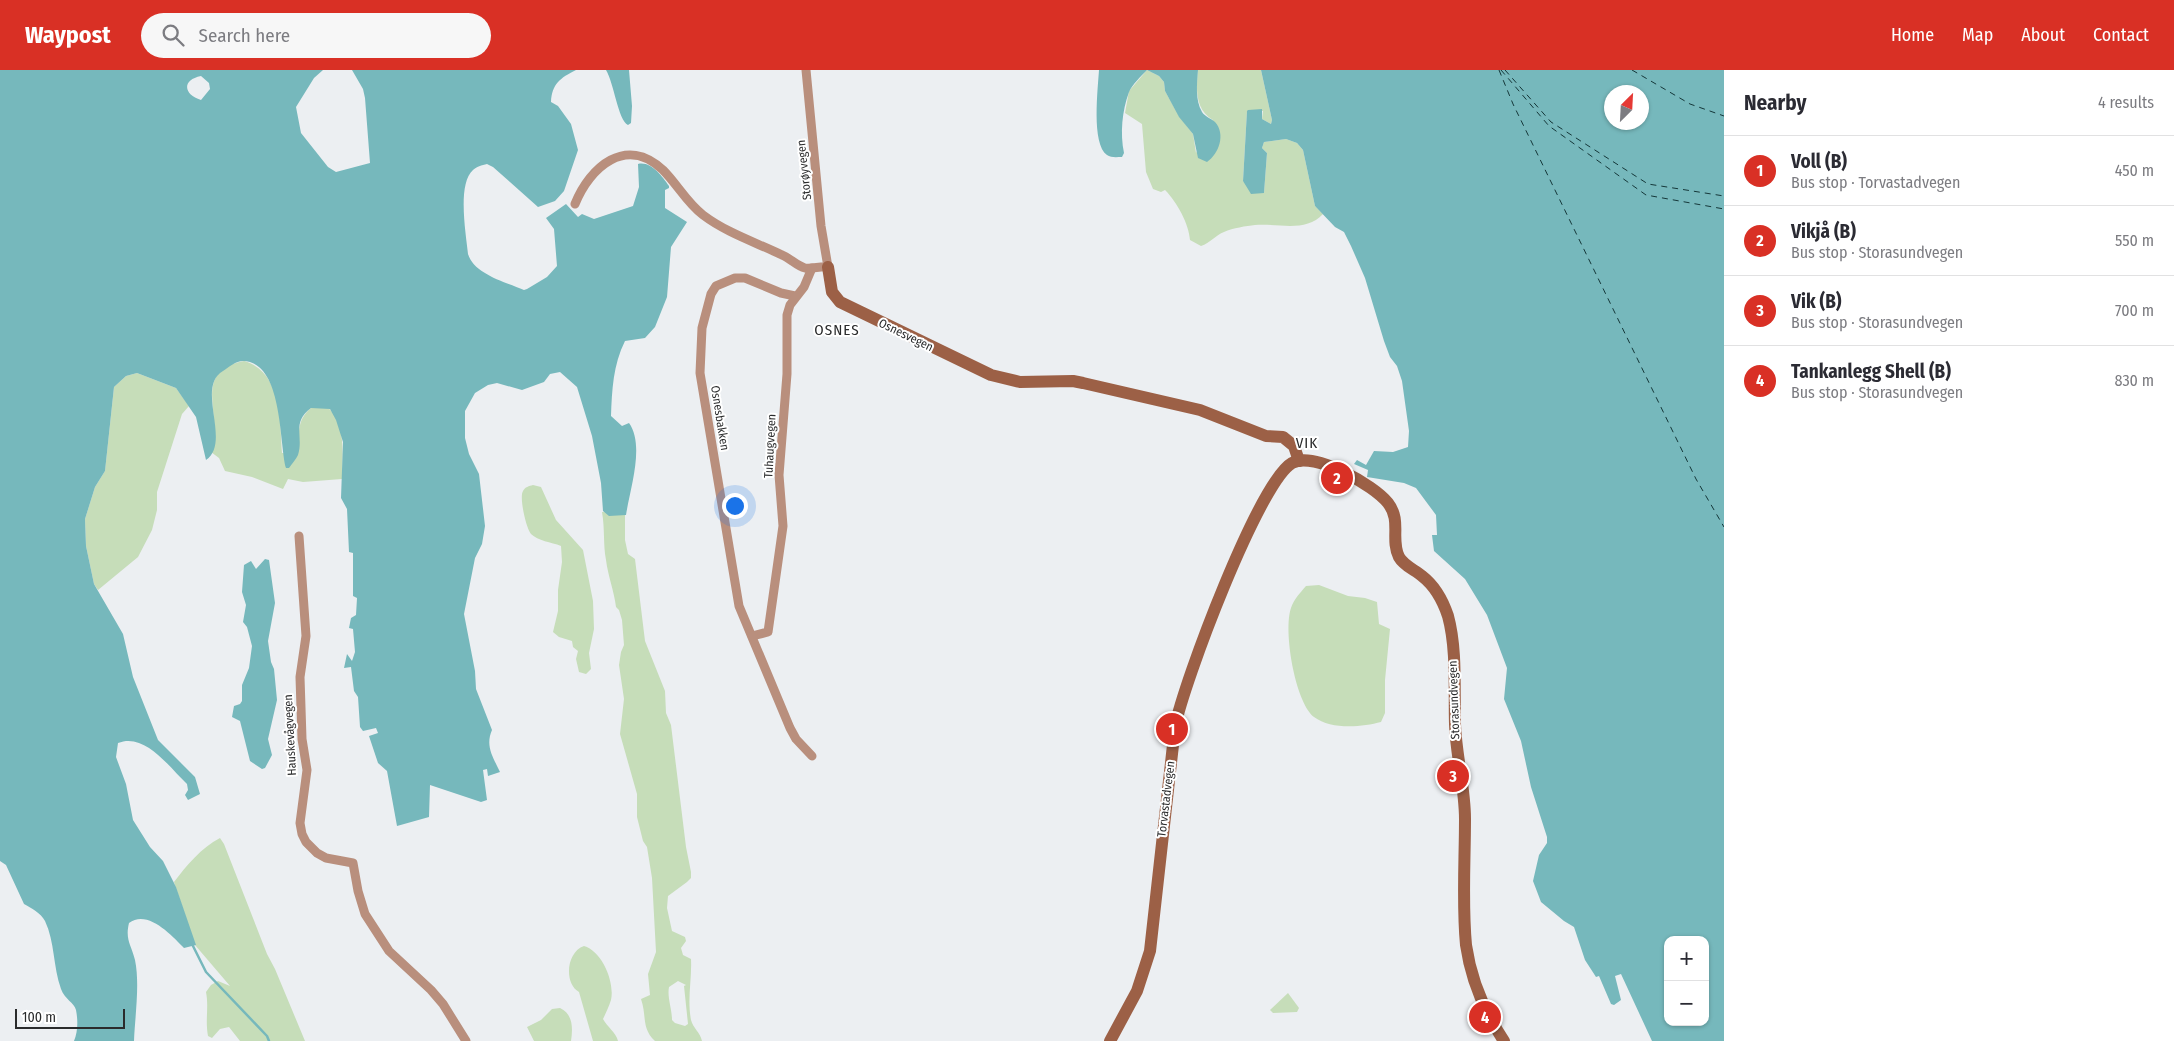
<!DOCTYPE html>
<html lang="en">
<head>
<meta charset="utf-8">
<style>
  body { margin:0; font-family:"Fira Sans Condensed",sans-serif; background:#f7f7f7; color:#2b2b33 }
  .controls { position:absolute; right:15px; bottom:15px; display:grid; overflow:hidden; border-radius:10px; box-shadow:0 1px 4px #0004 }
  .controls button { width:45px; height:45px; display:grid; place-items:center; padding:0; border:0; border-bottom:1px solid #e1e1e2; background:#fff; color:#2b2b33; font:25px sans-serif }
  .compass { position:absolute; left:1604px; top:15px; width:45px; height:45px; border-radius:50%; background:#fff; box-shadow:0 1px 4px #0004; rotate:24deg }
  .scale { position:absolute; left:15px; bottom:12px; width:110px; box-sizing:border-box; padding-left:5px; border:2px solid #2a2b2c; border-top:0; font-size:14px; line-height:18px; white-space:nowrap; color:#2a2b2c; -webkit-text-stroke:4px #fff; paint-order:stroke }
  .you { position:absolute; left:734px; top:435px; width:18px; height:18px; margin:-12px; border:4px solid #fff; border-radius:50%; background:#1a73e8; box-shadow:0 0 0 8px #1a73e833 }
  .badge { display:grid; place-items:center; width:32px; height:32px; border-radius:50%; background:#d93025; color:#fff; font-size:16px; font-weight:700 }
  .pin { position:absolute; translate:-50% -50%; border:2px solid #fff; box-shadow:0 1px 5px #0006 }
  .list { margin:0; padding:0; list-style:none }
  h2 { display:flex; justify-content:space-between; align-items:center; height:65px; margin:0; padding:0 20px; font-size:21px }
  h2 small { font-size:16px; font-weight:400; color:#7c7c81 }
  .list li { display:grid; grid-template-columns:32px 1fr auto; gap:15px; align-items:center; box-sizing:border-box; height:70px; padding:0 20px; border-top:1px solid #e1e1e2 }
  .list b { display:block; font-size:19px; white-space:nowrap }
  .list p { margin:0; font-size:16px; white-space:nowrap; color:#7c7c81 }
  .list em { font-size:16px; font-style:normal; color:#7c7c81 }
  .icon { flex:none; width:28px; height:28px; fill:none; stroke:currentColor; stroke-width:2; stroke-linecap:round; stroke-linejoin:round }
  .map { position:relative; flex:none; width:1724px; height:971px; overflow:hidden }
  header { display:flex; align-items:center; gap:30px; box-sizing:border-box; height:70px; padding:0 25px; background:#d93025; color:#fff }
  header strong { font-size:24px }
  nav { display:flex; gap:28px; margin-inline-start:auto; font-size:18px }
  .search { width:350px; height:45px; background:#f7f7f7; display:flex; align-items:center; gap:12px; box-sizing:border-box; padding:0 18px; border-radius:28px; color:#7c7c81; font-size:19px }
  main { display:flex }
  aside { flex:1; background:#fff }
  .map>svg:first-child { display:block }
  .green { fill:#c6ddb9; fill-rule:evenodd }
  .water { fill:#76b8bc; fill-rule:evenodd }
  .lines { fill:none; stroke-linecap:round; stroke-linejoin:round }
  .stream { stroke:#76b8bc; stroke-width:2.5 }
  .ferry { stroke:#153739; stroke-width:1; stroke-dasharray:6 5; stroke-linecap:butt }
  .street { stroke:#b98f7d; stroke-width:9 }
  .secondary { stroke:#9c6046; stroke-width:12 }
  .labels { text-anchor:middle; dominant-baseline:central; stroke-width:4; stroke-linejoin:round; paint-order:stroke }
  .street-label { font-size:12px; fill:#2a2b2c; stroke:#fff }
  .quarter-label { font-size:15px; letter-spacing:1px; fill:#2a2b2c; stroke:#fff }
</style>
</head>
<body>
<header>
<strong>Waypost</strong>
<div class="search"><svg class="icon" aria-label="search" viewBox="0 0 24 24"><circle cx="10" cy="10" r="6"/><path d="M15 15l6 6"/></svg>Search here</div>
<nav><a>Home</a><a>Map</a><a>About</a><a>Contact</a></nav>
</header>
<main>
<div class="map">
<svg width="1724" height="971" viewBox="0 0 1724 971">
  <rect width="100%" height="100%" fill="#eceff2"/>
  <g class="green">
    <path d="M 1147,0 L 1159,6 L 1164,12 L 1165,21 L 1179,46 L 1193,64 L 1196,83 L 1213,50 C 1195,40 1196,19 1198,0 L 1261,0 L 1272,50 L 1271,54 L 1262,49 L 1263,41 L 1247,41 L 1243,111 L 1264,123 L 1267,83 L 1262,78 L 1264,72 L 1286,69 L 1297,73 L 1303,80 L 1315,136 L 1323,144 C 1306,163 1278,153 1255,155 C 1246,156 1233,158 1224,162 C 1216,165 1210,173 1201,176 L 1190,170 C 1189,154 1177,132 1165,120 L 1161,122 L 1153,119 L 1146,102 L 1142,54 L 1125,43 L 1129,21 Z"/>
    <path d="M 244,291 C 282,302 280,351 282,383 L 298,384 C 299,366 296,350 311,338 L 328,338 C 347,352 342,389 342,409 L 303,412 L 288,409 L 283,419 L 252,407 L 225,401 L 219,388 L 211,382 C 225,348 189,301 244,291 Z"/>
    <path d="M 137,303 L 176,318 L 189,336 L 182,344 L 157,422 L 157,440 L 152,460 L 138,487 L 98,520 L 94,514 L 86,476 L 85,449 L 95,417 L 105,401 L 114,317 L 126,306 Z"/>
    <path d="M 533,415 L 541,417 L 556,450 L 583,480 L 593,531 L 594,559 L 589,583 L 591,599 L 586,604 L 579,602 L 576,589 L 578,581 L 573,577 L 572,571 L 559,567 L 553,562 L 558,541 L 558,520 L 562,492 L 561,476 C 551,472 538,471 531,464 C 526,458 519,427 523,421 C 525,417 529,416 533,415 Z"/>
    <path d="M 602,442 L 625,443 L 625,470 L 628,484 L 635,489 L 645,571 L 665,621 L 666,643 L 671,655 L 686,777 L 691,802 L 691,808 L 687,812 L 668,826 L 667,838 L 672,861 L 685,867 L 686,871 L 681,878 L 683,885 L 691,889 C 692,910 687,929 691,950 C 693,958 700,962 702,971 L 655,971 C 641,958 647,946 641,929 L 650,925 L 648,904 L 656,882 L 652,808 L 647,777 L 643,771 L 637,747 L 637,724 L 620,664 L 624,629 L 619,595 L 621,582 L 624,575 L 622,550 L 619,540 L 616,537 C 614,521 608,506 606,490 C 603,474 605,459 602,442 ZM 678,911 L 686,915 L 684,916 L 688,954 L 685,956 L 675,953 L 672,950 C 672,938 667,928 669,917 Z"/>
    <path d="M 1319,515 L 1348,526 L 1365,528 L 1377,532 L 1379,554 L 1390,559 L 1385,610 L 1385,643 L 1381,652 C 1362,657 1331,660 1314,647 C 1295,632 1283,560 1291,538 C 1294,529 1300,523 1306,516 Z"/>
    <path d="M 220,768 L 224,774 L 267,884 L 275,899 L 305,971 L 240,971 L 229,957 L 220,959 L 212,968 L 208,966 C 205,950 209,937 206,922 L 211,915 L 218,911 L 230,916 L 195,875 L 174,812 C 187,795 201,778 220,768 Z"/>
    <path d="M 584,876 C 602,881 615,912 611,930 C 609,936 606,943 603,949 C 607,957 616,962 618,971 L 593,971 L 579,922 C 564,914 566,882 584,876 Z"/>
    <path d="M 1288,923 L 1299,938 L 1297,942 L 1273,943 L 1270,940 Z"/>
    <path d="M 560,938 C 573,944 573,958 571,971 L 534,971 L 527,957 L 541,950 L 552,939 Z"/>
  </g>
  <g class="water">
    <path d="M 0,0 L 323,0 L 314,8 L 296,37 L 301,63 L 328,97 L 336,102 L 370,93 L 365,28 L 363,19 L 352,0 L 576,0 C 560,8 552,14 551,32 L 558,36 L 571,54 L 578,80 L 564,121 L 555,131 L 538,137 L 493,97 L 487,94 C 482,95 476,97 473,100 C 457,114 466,164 468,184 C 474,204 505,212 524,220 L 527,219 L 547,207 L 557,196 L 554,159 L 546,148 L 566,134 L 578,147 L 582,144 L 594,149 L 633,136 L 639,117 L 638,94 C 651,91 662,106 669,116 L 669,118 L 665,120 L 665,138 L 687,152 L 671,177 L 667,227 L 655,257 L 645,268 L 625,271 C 613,295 612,320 611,346 L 622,356 L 629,353 C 645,375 630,419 626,445 L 609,446 L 603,441 L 601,413 L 592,366 L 577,317 L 560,302 L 550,304 L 544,312 L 522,320 L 497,313 L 488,315 L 475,323 L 465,341 L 465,368 L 469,384 L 479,404 L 485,456 L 482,474 L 475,488 L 464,544 L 475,601 L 476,619 L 492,660 C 485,676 493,687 500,702 L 488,706 L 487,699 L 483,700 L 487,730 L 481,732 L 430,715 L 429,747 L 397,756 L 387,701 L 378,693 L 369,666 L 378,663 L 376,658 L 363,661 L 360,657 L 358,627 L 354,621 L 351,597 L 344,598 L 347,584 L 352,591 L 355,582 L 353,559 L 349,558 L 351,548 L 356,545 L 357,528 L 353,526 L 353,483 L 349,482 L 347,439 L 341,428 L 343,372 L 336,350 L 330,339 L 311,338 C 291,353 304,366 298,385 C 296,389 292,394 289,398 L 286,398 C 279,372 283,292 243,291 C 236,291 229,297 223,301 C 195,317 232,372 206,390 L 196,347 L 176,318 L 137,303 L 126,306 L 114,317 L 105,401 L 95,417 L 85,449 L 86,476 L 94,514 L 123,564 L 133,607 L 158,670 L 195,707 L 200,724 L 188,730 L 185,725 L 188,720 L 187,714 C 169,697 145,662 118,673 L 116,687 L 126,714 L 133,750 L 150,777 L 163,791 L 176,817 L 196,875 L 184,878 C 172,866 148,839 129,853 C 125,870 131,874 135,890 C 140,914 135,946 134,971 L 74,971 C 78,962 78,950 76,940 C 74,932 65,930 61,919 C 53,897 55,872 45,851 C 41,843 31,838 24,834 L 6,795 L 0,791 ZM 201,6 L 209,13 L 210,19 L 201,30 C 184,25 181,10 201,6 Z"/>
    <path d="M 606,0 L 629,0 L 632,36 L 631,53 L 628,55 C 618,50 614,13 606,0 Z"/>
    <path d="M 1099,0 L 1198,0 C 1197,14 1195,30 1202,42 C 1205,47 1211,48 1215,52 C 1226,64 1219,84 1207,92 L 1198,88 L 1193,64 L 1179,47 L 1165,21 L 1164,12 L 1159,6 L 1147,0 C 1141,6 1132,15 1129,22 C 1122,41 1120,63 1124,83 L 1122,87 C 1117,87 1111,88 1107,85 C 1091,74 1098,18 1099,0 Z"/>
    <path d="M 1261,0 L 1724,0 L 1724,971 L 1652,971 L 1621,904 L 1615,906 L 1621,930 L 1614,935 L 1611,934 L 1599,906 L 1596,907 L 1585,890 L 1574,857 L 1564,851 L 1541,832 L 1533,811 L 1539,785 L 1547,773 L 1547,767 L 1531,717 L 1521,671 L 1504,629 L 1507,598 L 1487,545 L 1465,509 L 1434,481 L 1432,465 L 1437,465 L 1436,445 L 1416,418 L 1404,413 L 1367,407 L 1368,400 L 1354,394 L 1357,390 L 1366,395 L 1374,381 L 1393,382 L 1408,377 L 1409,361 L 1402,311 L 1397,296 L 1390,287 L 1384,271 L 1365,208 L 1351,176 L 1344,162 L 1335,157 L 1315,136 L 1303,80 L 1297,73 L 1286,69 L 1264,72 L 1262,78 L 1267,83 L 1264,123 L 1251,124 L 1243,111 L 1247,41 L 1248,40 L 1262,39 L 1262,49 L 1271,54 L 1272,50 ZM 1642,22 L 1642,52 L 1612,52 L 1612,22 ZM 1668,870 L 1705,870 L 1705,952 L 1668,952 Z"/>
    <path d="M 265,489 L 269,490 L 275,533 L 268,571 L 271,592 L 274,599 L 277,630 L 268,669 L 272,685 L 265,698 L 262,699 L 250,691 L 240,651 L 232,647 L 234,636 L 240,634 L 242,631 L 242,615 L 249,598 L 252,576 L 247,557 L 243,552 L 246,535 L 242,522 L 244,495 L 251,491 L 256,499 Z"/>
  </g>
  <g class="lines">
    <path class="stream" d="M 193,876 L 206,902 L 267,966 L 269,971"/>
    <g class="ferry">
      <path d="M 1499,0 L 1513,34 L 1696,409 L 1724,457"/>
      <path d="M 1501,0 L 1549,56 L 1646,125 L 1724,139"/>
      <path d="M 1505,0 L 1551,52 L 1648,114 L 1724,126"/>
      <path d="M 1632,0 L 1690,34 L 1724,46"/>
    </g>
    <g class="street">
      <path d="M 575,134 C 590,97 626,65 663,100 C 677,114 687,133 703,145 C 727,163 755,172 782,185 C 790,188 797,196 805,198 C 813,199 820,196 828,197 L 821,156 L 806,0"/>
      <path d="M 795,226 L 781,223 L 745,208 L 735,208 L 716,216 L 711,224 L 702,258 L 700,303 L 739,536 L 790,658 L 796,669 L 812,686"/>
      <path d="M 299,466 L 306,566 L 300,607 L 302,669 L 307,700 L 300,753 L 302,764 L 306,772 L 317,783 L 326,788 L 353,793 L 358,821 L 365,844 L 389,881 L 431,920 L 443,934 L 466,971"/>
      <path d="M 752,566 L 768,562 L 783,456 L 779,405 L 787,304 L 787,245 L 790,235 L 804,217 L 812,198"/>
    </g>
    <g class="secondary">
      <path d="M 828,197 L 832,222 L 840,232 L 991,305 L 1020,312 L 1073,311 L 1083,313 L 1200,340 L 1266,366 L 1283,367 L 1294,376 L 1299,391"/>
      <path d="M 1110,971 L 1137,921 L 1150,881 L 1175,657 C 1183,614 1259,412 1292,393 C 1314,381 1374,415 1388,433 C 1402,451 1390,469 1399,487 C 1404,496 1415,500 1422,506 C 1435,516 1443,531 1448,546 C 1457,579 1454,619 1455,654 C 1456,686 1465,717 1465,749 C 1465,791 1462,833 1466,875 C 1471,910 1484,941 1504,971"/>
    </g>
  </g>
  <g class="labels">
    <g class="street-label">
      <text transform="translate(804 100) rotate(-96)">Storøyvegen</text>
      <text transform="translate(906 265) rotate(26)">Osnesvegen</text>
      <text transform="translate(720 348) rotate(81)">Osnesbakken</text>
      <text transform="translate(770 376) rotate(-87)">Tuhaugvegen</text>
      <text transform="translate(1454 630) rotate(-92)">Storasundvegen</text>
      <text transform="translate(290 665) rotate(-93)">Hauskevågvegen</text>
      <text transform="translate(1166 729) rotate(-83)">Torvastadvegen</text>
    </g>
    <g class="quarter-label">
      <text x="837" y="260">OSNES</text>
      <text x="1307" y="373">VIK</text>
    </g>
  </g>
</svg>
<div class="controls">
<button>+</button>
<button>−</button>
</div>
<svg class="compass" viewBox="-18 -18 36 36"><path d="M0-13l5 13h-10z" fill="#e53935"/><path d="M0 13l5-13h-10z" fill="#7c7c81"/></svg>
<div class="scale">100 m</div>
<div class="you"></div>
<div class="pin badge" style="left:1172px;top:659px">1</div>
<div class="pin badge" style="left:1337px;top:408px">2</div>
<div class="pin badge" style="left:1453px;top:706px">3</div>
<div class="pin badge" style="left:1485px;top:947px">4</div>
</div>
<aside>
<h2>Nearby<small>4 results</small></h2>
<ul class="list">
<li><span class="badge">1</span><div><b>Voll (B)</b><p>Bus stop · Torvastadvegen</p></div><em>450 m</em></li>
<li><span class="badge">2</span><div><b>Vikjå (B)</b><p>Bus stop · Storasundvegen</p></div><em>550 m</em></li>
<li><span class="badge">3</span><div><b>Vik (B)</b><p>Bus stop · Storasundvegen</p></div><em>700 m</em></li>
<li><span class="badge">4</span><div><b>Tankanlegg Shell (B)</b><p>Bus stop · Storasundvegen</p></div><em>830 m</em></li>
</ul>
</aside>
</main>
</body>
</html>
